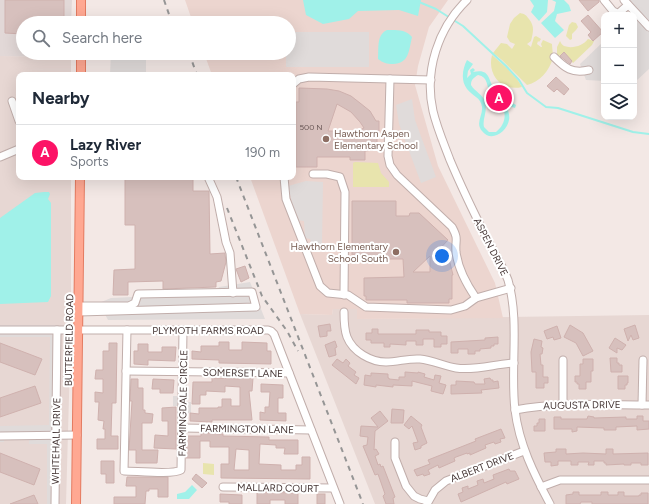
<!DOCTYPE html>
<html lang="en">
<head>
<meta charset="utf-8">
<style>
  body { margin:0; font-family:Figtree,sans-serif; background:#f6f6f7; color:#1f2937 }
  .controls { position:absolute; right:12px; top:12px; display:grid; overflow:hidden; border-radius:8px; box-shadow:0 4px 16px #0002 }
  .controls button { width:36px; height:36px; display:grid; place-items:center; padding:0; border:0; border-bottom:1px solid #e0e1e3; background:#fff; color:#1f2937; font:20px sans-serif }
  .you { position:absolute; left:442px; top:256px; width:14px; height:14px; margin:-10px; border:3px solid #fff; border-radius:50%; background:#1a73e8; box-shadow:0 0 0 6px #1a73e833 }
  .badge { display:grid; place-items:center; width:26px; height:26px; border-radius:50%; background:#fc1366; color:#fff; font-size:13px; font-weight:700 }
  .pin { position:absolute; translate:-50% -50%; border:2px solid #fff; box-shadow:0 1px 4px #0006 }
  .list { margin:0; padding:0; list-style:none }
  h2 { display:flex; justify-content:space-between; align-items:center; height:52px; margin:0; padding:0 16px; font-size:17px }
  h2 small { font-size:13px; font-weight:400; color:#747a83 }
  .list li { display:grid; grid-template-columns:26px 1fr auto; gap:12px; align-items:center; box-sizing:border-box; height:56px; padding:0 16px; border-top:1px solid #e0e1e3 }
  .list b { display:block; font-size:15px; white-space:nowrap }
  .list p { margin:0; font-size:13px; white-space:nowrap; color:#747a83 }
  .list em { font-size:13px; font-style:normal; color:#747a83 }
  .icon { flex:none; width:22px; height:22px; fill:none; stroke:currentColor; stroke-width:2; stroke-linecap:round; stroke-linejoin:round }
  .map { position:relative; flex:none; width:649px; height:504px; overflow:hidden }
  .search { position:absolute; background:#fff; box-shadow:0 4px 16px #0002; left:16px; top:16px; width:280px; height:44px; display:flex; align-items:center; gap:10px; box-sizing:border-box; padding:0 14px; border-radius:22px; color:#747a83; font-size:15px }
  .panel { position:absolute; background:#fff; box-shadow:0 4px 16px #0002; left:16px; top:72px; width:280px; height:108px; border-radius:8px }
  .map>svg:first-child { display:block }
  .residential { fill:#e7d7d3 }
  .industrial { fill:#e2d8d7 }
  .education { fill:#ecd5cf }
  .green { fill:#e8e4ad }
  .parking { fill:#e0dbda }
  .water { fill:#a0f1e9; fill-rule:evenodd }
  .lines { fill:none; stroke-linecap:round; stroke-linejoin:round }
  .stream { stroke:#a0f1e9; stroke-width:2 }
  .building { fill:#d7c0bd; stroke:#cfb1ae; fill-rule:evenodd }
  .minor-casing { stroke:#c1aeab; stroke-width:9 }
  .major-casing { stroke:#e47b61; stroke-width:10 }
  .minor { stroke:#fff; stroke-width:7 }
  .major { stroke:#ffa892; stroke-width:8 }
  .rail { stroke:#959595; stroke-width:2; stroke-dasharray:5 5; stroke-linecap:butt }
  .education-dot { fill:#8d6e63; stroke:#fff; stroke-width:1.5 }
  .labels { text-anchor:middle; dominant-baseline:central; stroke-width:4; stroke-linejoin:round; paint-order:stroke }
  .number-label { font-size:8px; fill:#6a5857 }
  .education-label { font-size:10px; fill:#785e54; stroke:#fff; text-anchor:start }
  .street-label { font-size:10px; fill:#453635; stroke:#fff }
</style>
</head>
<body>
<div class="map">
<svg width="649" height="504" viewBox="0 0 649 504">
  <rect width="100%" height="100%" fill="#f3e8e5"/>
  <g class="residential">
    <path d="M 0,56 L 71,57 L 71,75 L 19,75 L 19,177 L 71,177 L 71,324 L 66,504 L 0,504 Z"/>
    <path d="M 333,309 L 357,309 L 358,319 L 649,315 L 649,504 L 375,504 L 300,314 L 332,315 Z"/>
  </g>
  <path class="industrial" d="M 0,0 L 72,0 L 71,23 L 23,23 L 23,53 L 71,53 L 71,57 L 0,56 Z"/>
  <path class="education" d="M 185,0 L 448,0 L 429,27 L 418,66 L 415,85 L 438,166 L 495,283 L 503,318 L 357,319 L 357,309 L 333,309 L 332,315 L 300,314 L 250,177 L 293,177 L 293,75 L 212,75 L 204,53 L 289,53 L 289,23 L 193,23 Z"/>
  <g class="green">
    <path d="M 520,13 C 525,14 526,15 529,19 C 535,27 533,32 531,41 L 527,44 L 531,47 L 534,37 L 536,36 L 541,39 L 539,42 L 538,41 L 537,44 L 541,47 L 542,47 L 541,44 L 543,40 L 552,44 L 552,45 L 553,56 L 551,55 L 550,57 L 553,58 C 549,71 540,82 527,85 L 502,60 L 493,53 L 501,43 L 507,44 L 512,49 L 515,44 L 510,42 L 507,37 L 510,24 L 514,18 Z"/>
    <path d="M 572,22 L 576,23 L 578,27 L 576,30 L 572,34 L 572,39 L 570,40 L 566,36 L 569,25 Z"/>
    <path d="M 588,39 L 594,41 L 592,45 L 573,63 L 564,52 L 559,56 L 557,55 L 557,47 L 560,41 C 561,43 562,45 564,46 C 572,49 583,46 588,39 Z"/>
    <path d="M 492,55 C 501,63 517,76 522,87 C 501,92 487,74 492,55 Z"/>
    <path d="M 355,162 L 378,163 L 381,173 L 389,182 L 389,187 L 353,187 L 353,163 Z"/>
    <path d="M 203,463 L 214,464 L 214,475 L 203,474 Z"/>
  </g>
  <g class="parking">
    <path d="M 630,0 L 649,0 L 649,69 L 636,81 L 634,81 L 634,15 L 630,15 L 634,12 Z"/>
    <path d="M 289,32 L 369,32 L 369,67 L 286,67 L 286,53 L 289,53 Z"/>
    <path d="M 604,41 L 604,81 L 586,80 L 580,64 Z"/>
    <path d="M 111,53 L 146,53 L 146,75 L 110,75 Z"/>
    <path d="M 412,99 L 415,120 L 436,177 L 421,183 L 399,124 L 396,105 Z"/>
    <path d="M 306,181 L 323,182 L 322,244 L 312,245 L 310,239 L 305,238 L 304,221 L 296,220 L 288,186 Z"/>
    <path d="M 250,282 L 265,319 L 108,320 L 99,303 L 111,298 L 216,293 L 219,287 Z"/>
    <path d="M 0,325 L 57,325 L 55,504 L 47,504 L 47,444 L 29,444 L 29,436 L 4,436 L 4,442 L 0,442 L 0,426 L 49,425 L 50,337 L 0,337 Z"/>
    <path d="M 173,396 L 183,396 L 183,402 L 191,402 L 191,413 L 183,413 L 183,406 L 173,406 Z"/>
  </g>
  <g class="water">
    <path d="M 303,0 L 421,0 L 418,16 L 399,10 L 358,11 L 349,19 L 323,24 L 306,15 Z"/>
    <path d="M 530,0 L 548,0 L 547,12 L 539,21 L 531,12 L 534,6 Z"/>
    <path d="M 552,0 L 564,0 L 569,5 L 571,11 L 557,14 L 555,21 L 564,30 L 555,38 L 541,23 L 554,11 L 556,2 Z"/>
    <path d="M 387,30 C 395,30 406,29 412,37 C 409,50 409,64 393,64 C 387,64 383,63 378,59 C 379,49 376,35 387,30 Z"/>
    <path d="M 467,60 L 473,64 L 468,71 L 467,78 L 471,74 L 470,70 L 473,68 L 475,70 L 473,72 C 490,68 488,79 494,89 C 497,93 500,95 504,98 L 509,97 L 510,99 L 508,101 L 516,105 L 515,108 L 506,105 C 508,110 510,115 509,120 C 507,132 491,143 482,131 C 475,123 483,116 482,107 C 481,97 472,96 467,89 C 460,80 463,68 467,60 ZM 478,75 C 489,77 486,87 491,95 C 493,98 497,101 500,104 C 508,113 505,125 496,132 L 489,132 L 484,127 C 482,119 488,111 485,102 C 483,94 475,92 471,85 C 471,80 473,78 478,75 Z"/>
    <path d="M 44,192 L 49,192 L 50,194 L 48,199 L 51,203 L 51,296 L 48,302 L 0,304 L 0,218 L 35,193 Z"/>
    <path d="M 192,485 L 197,490 L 189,499 L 177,499 L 177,494 L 185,492 Z"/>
  </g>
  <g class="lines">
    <path class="stream" d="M 419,2 L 436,9 L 463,26 L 506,66 L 519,80 L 527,93 L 546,107 L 558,108 L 633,132 L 649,134"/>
  </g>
  <g class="building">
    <path d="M 5,0 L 64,0 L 64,23 L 23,23 L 23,34 L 5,33 Z"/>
    <path d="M 579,0 L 599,0 L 599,2 L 588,11 Z"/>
    <path d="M 588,15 L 603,32 L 593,41 L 588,35 L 591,32 L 581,21 Z"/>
    <path d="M 564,52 L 572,61 L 570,64 L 560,56 Z"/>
    <path d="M 556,77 L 569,89 L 564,95 L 557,89 L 554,92 L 547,86 Z"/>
    <path d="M 299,88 L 327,89 L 339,91 L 351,96 L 360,103 L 370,111 L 376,121 L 379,121 L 379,131 L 377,131 L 377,148 L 373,147 L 373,150 L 365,151 L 365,160 L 350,160 L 350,157 L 317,157 L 317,167 L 296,167 L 296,102 L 299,102 ZM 337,104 L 351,112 L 360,122 L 364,128 L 357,131 L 328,131 Z"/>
    <path d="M 125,177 L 193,177 L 193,191 L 209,191 L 210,254 L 225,253 L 225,254 L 226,262 L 221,281 L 216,282 L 216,287 L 163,289 L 163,281 L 128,282 L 128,295 L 113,295 L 114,270 L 135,269 L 135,225 L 125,225 Z"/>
    <path d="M 352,201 L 396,201 L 396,216 L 409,216 L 410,213 L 419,213 L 448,240 L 434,255 L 448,255 L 453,275 L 452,275 L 452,299 L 449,299 L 449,303 L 407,303 L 407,300 L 366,300 L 366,296 L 364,296 L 364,278 L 404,277 L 403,259 L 355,259 L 355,254 L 352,255 ZM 430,256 L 430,272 L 413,272 Z"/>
    <path d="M 245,266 L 249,278 L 241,282 L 236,269 Z"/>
    <path d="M 330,324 L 331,331 L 327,331 L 327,336 L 320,337 L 318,326 Z"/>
    <path d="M 570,325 L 583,333 L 593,351 L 583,356 L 576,343 L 564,337 Z"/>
    <path d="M 635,325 L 639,338 L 633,340 L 631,335 L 628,341 L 624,329 Z"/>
    <path d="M 557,326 L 561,338 L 554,340 L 553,337 L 547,339 L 544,331 Z"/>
    <path d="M 372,329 L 378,329 L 378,334 L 416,334 L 416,330 L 429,330 L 429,332 L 441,332 L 441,336 L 447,336 L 447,344 L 441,344 L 441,347 L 434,347 L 434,339 L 423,339 L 423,345 L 416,345 L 416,341 L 406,341 L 406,345 L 390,344 L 390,347 L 384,347 L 384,343 L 371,343 L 371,340 L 366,340 L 366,333 L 372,333 Z"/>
    <path d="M 498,337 L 498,344 L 494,344 L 494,346 L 491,346 L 491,348 L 480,349 L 480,351 L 475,351 L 475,354 L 468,354 L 468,349 L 458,349 L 458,353 L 451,353 L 451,342 L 485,340 L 485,338 Z"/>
    <path d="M 615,338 L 626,345 L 622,350 L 617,348 L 617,353 L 609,348 Z"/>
    <path d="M 534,339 L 542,341 L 541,347 L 543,348 L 542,354 L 540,354 L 541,365 L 543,365 L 543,377 L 548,377 L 548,383 L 544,383 L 544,388 L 536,388 L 536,372 L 532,372 L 531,352 Z"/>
    <path d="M 335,341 L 337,347 L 335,348 L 336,355 L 329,357 L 325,345 Z"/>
    <path d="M 219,342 L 229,342 L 229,350 L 242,350 L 242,342 L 267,343 L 267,351 L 271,351 L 271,364 L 219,363 L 219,360 L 192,359 L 192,351 L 201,352 L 201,346 L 219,346 Z"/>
    <path d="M 0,343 L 42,359 L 35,375 L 0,362 Z"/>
    <path d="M 109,343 L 117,343 L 116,403 L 112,403 L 111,436 L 118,436 L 118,449 L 97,449 L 97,439 L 105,439 L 105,429 L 103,429 L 104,421 L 98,420 L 99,402 L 95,402 L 95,392 L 103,393 L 103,379 L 95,379 L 96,370 L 103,370 L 103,351 L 109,351 Z"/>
    <path d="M 138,344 L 148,344 L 148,352 L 162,352 L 162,347 L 176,347 L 175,361 L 148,360 L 148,365 L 134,364 L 134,351 L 138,351 Z"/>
    <path d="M 610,358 L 617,358 L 617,363 L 619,363 L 619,365 L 622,365 L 622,372 L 611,372 Z"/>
    <path d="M 337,359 L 343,363 L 346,359 L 350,363 L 348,366 L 356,372 L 354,375 L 359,378 L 356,384 L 332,365 Z"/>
    <path d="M 583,359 L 593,359 L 593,371 L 591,371 L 591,382 L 586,382 L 586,389 L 579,389 L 579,384 L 577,384 L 577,382 L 575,382 L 575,376 L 580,376 L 580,364 L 583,364 Z"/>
    <path d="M 405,372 L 418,373 L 418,372 L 425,374 L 424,377 L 434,380 L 435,375 L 441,376 L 439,383 L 446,385 L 443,394 L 431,391 L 432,386 L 412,381 L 412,386 L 393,385 L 393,387 L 376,385 L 376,387 L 364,385 L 365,375 L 371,376 L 371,373 L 388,374 L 388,378 L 389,378 L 389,379 L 399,380 L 399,377 L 405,377 Z"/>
    <path d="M 618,376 L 628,376 L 628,383 L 627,383 L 627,385 L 625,385 L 625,389 L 618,389 Z"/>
    <path d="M 240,377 L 253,378 L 252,391 L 249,391 L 252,420 L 212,420 L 212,422 L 190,421 L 190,413 L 199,414 L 199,408 L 218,408 L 218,407 L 222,407 L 222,399 L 231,399 L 231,406 L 240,406 L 240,387 L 225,386 L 225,392 L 206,391 L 206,395 L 200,395 L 200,404 L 192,404 L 193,382 L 212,382 L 212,378 L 240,379 Z"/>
    <path d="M 490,378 L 491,380 L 493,380 L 493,382 L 498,381 L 499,388 L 481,390 L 482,393 L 451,394 L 451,385 L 456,385 L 456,381 L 474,382 L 475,384 L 485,384 L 484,379 Z"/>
    <path d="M 131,379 L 138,379 L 138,388 L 143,388 L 143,410 L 145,410 L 145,413 L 153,414 L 152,423 L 142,423 L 142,450 L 158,450 L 157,463 L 136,463 L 136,450 L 129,450 L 132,401 L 130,401 Z"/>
    <path d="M 153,379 L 174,380 L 173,393 L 160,393 L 160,389 L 152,389 Z"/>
    <path d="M 261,384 L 283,385 L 283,398 L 278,398 L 278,413 L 286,413 L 286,421 L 260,420 L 260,412 L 265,413 L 265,407 L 269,407 L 270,392 L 261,392 Z"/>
    <path d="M 35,386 L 41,403 L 0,417 L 0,398 Z"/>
    <path d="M 176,407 L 176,449 L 154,448 L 155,435 L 168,436 L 168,421 L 162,421 L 162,408 Z"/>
    <path d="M 392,409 L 404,410 L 403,423 L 391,423 Z"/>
    <path d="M 380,411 L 388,421 L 375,431 L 374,450 L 376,449 L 379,454 L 375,456 L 378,465 L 380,464 L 381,467 L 383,466 L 395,497 L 393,498 L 394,504 L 386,504 L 383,496 L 385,494 L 378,474 L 375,475 L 363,446 L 367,445 L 368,437 L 360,436 L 361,426 L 378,427 L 371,418 Z"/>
    <path d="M 411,416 L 422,425 L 421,427 L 427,443 L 421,446 L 421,448 L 415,450 L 413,443 L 418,442 L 412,426 L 409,429 L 404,425 Z"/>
    <path d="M 588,416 L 594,417 L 594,418 L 626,417 L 626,419 L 637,419 L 637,416 L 643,416 L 643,421 L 649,421 L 649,429 L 637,430 L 637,426 L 616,427 L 616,430 L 604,430 L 604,428 L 577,427 L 577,431 L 572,432 L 572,429 L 554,429 L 554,417 L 561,417 L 561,419 L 587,419 Z"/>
    <path d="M 539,419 L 545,419 L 545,431 L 534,431 L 534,426 L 537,426 L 537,423 L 539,423 Z"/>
    <path d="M 501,429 L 505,438 L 500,439 L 501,442 L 495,444 L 494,442 L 485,445 L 486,448 L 470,455 L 470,453 L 467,454 L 467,453 L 456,457 L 454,458 L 455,461 L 439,468 L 438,465 L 428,470 L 430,474 L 424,476 L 423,474 L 417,476 L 414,470 L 430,464 L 428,460 L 476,441 L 475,439 Z"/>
    <path d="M 201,433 L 223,434 L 223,436 L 269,437 L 269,440 L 298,440 L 298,454 L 284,454 L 285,448 L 276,448 L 276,445 L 260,444 L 259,464 L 281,465 L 281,470 L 296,470 L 296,465 L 302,465 L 302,457 L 310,457 L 310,479 L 221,478 L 221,464 L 229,464 L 229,447 L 210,447 L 210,441 L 200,441 L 200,458 L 186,458 L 187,436 L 201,436 ZM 236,449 L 249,450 L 249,470 L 234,470 Z"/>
    <path d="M 556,449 L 566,449 L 566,454 L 583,453 L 606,454 L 606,449 L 613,449 L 613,454 L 648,453 L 648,465 L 641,465 L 641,463 L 631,463 L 631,465 L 624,465 L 624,464 L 606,465 L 606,463 L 604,463 L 604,461 L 594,461 L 594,465 L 588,465 L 589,462 L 578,462 L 578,465 L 571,465 L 571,461 L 558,461 L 558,465 L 551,466 L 551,462 L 545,462 L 544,453 L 556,452 Z"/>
    <path d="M 0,453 L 40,469 L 34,485 L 0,472 Z"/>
    <path d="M 101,461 L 114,461 L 114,483 L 106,483 L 106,474 L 101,474 Z"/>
    <path d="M 509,469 L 510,471 L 515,471 L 519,479 L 507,484 L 506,482 L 461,502 L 458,494 L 463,492 L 462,488 L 468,486 L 468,489 L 478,485 L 477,481 L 483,479 L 484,483 L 494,479 L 493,475 Z"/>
    <path d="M 196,474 L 207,483 L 202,488 L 192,479 Z"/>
    <path d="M 127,477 L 168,477 L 168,497 L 158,497 L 158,489 L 149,489 L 149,491 L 146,491 L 145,504 L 114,504 L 114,497 L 136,497 L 136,486 L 126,486 Z"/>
    <path d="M 257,492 L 298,493 L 298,504 L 285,504 L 285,500 L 270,500 L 270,504 L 257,504 Z"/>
    <path d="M 573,492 L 579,492 L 579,495 L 601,495 L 601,492 L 608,492 L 608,495 L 618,495 L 618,492 L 624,492 L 624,496 L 639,496 L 639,495 L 641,495 L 641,493 L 648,493 L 648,504 L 592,504 L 592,502 L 581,502 L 580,504 L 566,504 L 566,495 L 573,494 Z"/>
    <path d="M 220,494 L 242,495 L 242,504 L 229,504 L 229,502 L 220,502 Z"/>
    <rect x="317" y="494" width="8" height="10"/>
    <path d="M 34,495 L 38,504 L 10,504 Z"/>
  </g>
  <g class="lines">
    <g class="minor-casing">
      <g id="minor">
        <path d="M 467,0 C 438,28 424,71 433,111 C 437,128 444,144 450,160 C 461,186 473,211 486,237 C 494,251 502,265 508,280 C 520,322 510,367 515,410 C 519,444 534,474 550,504"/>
        <path d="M 604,0 L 613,11 L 617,13 L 620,12 L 628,5"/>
        <path d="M 624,0 L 649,27"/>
        <path d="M 554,57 C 565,68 572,74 589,70"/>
        <path d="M 390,79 L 388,156 L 390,165 L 397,175 L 452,227 C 459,240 455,239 456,252 C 458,268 467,285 476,298"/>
        <path d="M 293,84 L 299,79 L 309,77 L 431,80"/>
        <path d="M 12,101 L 19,121"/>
        <path d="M 0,157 L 19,149"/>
        <path d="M 313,174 L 327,174 L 340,177 L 345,192 L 344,295"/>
        <path d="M 208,177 L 217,197 L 226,242 L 230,253 L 233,293"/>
        <path d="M 284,177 L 286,199 L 320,286 L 328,293 L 348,295 L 366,307 L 451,310 L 465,306 L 476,298 L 511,288"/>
        <path d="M 79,306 L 129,306 L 135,303 L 138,294 L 252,292 L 256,307 L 79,312"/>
        <path d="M 344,312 C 344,320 344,329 347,337 C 353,352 371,362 386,362 C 398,362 408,358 420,359 C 432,360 444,366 456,368 C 475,371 495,364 514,363"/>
        <path d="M 0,330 L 268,330 L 271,331 L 274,334 L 340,504"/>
        <path d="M 127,330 L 124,471 C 136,471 173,475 181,470 L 183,330"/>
        <path d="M 563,360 L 563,404"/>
        <path d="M 126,371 L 289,373"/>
        <path d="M 642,405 L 643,360"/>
        <path d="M 515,410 C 559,402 604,405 649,405"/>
        <path d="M 183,428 L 311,430"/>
        <path d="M 0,436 L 77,435"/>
        <path d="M 395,442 L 395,458 L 406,486 L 414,496 L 420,499 L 428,501"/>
        <path d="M 223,487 L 333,488"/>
        <path d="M 541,487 L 560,480 L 649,480"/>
        <path d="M 55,504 L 57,330"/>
        <path d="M 427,504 L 435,490 L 446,481 L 524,451"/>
      </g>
    </g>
    <g class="major-casing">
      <g id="major">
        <path d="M 81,23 L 81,0"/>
        <path d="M 81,75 L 81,53"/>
        <path d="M 76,504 L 80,177"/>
      </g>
    </g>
    <use href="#minor" class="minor"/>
    <use href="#major" class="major"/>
    <g class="rail">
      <path d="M 164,0 L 172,23"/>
      <path d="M 189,53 L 197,75"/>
      <path d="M 236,177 L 363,504"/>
      <path d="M 227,208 L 262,296 L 287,331 L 298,351"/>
    </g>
  </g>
  <g class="education-dot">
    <circle cx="326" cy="139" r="4"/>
    <circle cx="396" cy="252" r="4"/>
  </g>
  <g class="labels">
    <g class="number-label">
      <text x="311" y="127">500 N</text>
    </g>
    <g class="education-label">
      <text x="334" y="133">Hawthorn Aspen<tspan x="334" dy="12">Elementary School</tspan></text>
      <text x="388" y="246" text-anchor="end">Hawthorn Elementary<tspan x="388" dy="12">School South</tspan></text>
    </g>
    <g class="street-label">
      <text transform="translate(491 247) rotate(63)">ASPEN DRIVE</text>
      <text x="208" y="330">PLYMOTH FARMS ROAD</text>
      <text transform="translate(69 340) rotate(-89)">BUTTERFIELD ROAD</text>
      <text transform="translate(243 373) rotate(1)">SOMERSET LANE</text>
      <text transform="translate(183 403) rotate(-89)">FARMINGDALE CIRCLE</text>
      <text transform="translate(582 405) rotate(-1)">AUGUSTA DRIVE</text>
      <text transform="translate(247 429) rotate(1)">FARMINGTON LANE</text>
      <text transform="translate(56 441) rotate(-89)">WHITEHALL DRIVE</text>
      <text transform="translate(482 467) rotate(-21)">ALBERT DRIVE</text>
      <text transform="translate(278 488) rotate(1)">MALLARD COURT</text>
    </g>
  </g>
</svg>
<div class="controls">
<button>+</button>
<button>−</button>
<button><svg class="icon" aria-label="layers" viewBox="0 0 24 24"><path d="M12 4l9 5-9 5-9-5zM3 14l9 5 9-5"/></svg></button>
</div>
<div class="you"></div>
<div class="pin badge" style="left:499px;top:98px">A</div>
<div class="search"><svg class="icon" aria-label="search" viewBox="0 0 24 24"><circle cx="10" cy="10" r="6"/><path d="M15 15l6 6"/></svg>Search here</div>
<section class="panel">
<h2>Nearby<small></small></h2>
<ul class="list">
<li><span class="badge">A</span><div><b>Lazy River</b><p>Sports</p></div><em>190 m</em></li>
</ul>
</section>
</div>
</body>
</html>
